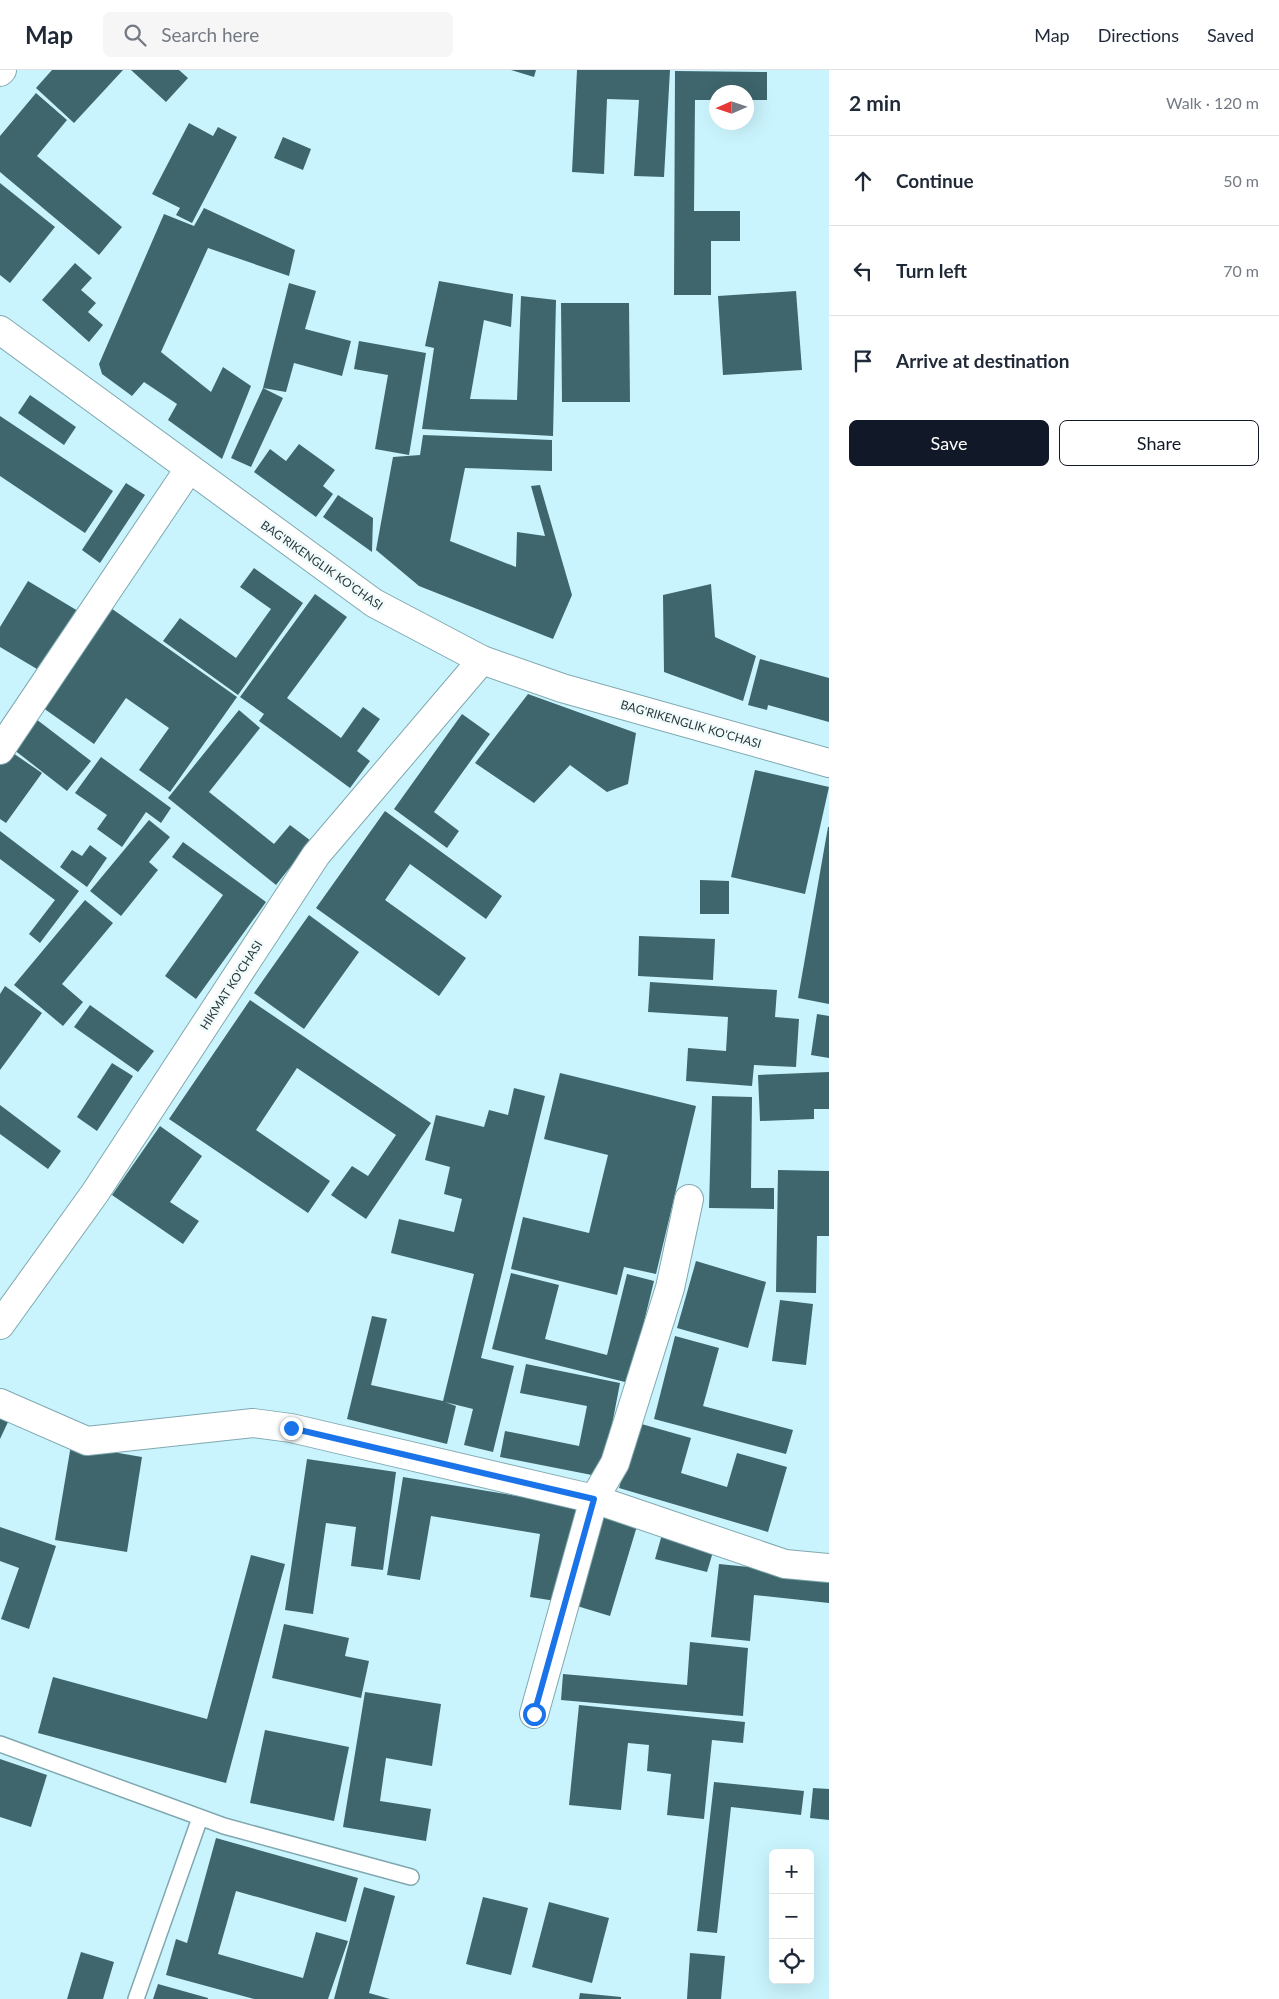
<!DOCTYPE html>
<html lang="en">
<head>
<meta charset="utf-8">
<style>
  body { margin:0; font-family:Lato,sans-serif; background:#f6f6f7; color:#1f2937 }
  .controls { position:absolute; right:15px; bottom:15px; display:grid; overflow:hidden; border-radius:8px; box-shadow:0 5px 20px #0002 }
  .controls button { width:45px; height:45px; display:grid; place-items:center; padding:0; border:0; border-bottom:1px solid #e0e1e3; background:#fff; color:#1f2937; font:25px sans-serif }
  .compass { position:absolute; left:709px; top:15px; width:45px; height:45px; border-radius:50%; background:#fff; box-shadow:0 5px 20px #0002; rotate:267deg }
  .stop { position:absolute; width:15px; height:15px; margin:-11px; border:4px solid #1a73e8; border-radius:50%; background:#fff }
  .stop.end { background:#1a73e8; border-color:#fff; box-shadow:0 1px 5px #0008 }
  .list { margin:0; padding:0; list-style:none }
  h2 { display:flex; justify-content:space-between; align-items:center; height:65px; margin:0; padding:0 20px; font-size:21px }
  h2 small { font-size:16px; font-weight:400; color:#747a83 }
  .list li { display:grid; grid-template-columns:32px 1fr auto; gap:15px; align-items:center; box-sizing:border-box; height:90px; padding:0 20px; border-top:1px solid #e0e1e3 }
  .list b { display:block; font-size:19px; white-space:nowrap }
  .list em { font-size:16px; font-style:normal; color:#747a83 }
  .actions { display:flex; gap:10px; padding:15px 20px }
  .actions a { flex:1; padding:11px 0; border:1px solid #111827; border-radius:8px; text-align:center; font-size:18px; color:#111827 }
  .actions .main { background:#111827; color:#fff }
  .icon { flex:none; width:28px; height:28px; fill:none; stroke:currentColor; stroke-width:2; stroke-linecap:round; stroke-linejoin:round }
  .map { position:relative; flex:none; width:829px; height:1929px; overflow:hidden }
  header { display:flex; align-items:center; gap:30px; box-sizing:border-box; height:70px; padding:0 25px; background:#fff; border-bottom:1px solid #e0e1e3 }
  header strong { font-size:24px }
  nav { display:flex; gap:28px; margin-inline-start:auto; font-size:18px }
  .search { width:350px; height:45px; background:#f6f6f7; display:flex; align-items:center; gap:12px; box-sizing:border-box; padding:0 18px; border-radius:8px; color:#747a83; font-size:19px }
  main { display:flex }
  aside { flex:1; background:#fff }
  .map>svg:first-child { display:block }
  .building { fill:#3f666d }
  .lines { fill:none; stroke-linecap:round; stroke-linejoin:round }
  .service-casing { stroke:#80a8b0; stroke-width:18 }
  .minor-casing { stroke:#80a8b0; stroke-width:30 }
  .secondary-casing { stroke:#80a8b0; stroke-width:30 }
  .service { stroke:#fff; stroke-width:15 }
  .minor { stroke:#fff; stroke-width:28 }
  .secondary { stroke:#fff; stroke-width:28 }
  .route { stroke:#1a73e8; stroke-width:6 }
  .labels { text-anchor:middle; dominant-baseline:central; stroke-width:5; stroke-linejoin:round; paint-order:stroke }
  .street-label { font-size:12px; fill:#28393c; stroke:#f2fbfc }
</style>
</head>
<body>
<header>
<strong>Map</strong>
<div class="search"><svg class="icon" aria-label="search" viewBox="0 0 24 24"><circle cx="10" cy="10" r="6"/><path d="M15 15l6 6"/></svg>Search here</div>
<nav><a>Map</a><a>Directions</a><a>Saved</a></nav>
</header>
<main>
<div class="map">
<svg width="829" height="1929" viewBox="0 0 829 1929">
  <rect width="100%" height="100%" fill="#caf4fd"/>
  <g class="building">
    <path d="M 52,0 L 123,0 L 74,53 L 36,18 Z"/>
    <path d="M 131,0 L 179,0 L 188,8 L 166,32 Z"/>
    <path d="M 511,0 L 536,0 L 534,7 Z"/>
    <path d="M 577,0 L 670,0 L 664,107 L 634,106 L 639,30 L 607,29 L 604,104 L 572,102 Z"/>
    <path d="M 675,1 L 767,2 L 767,30 L 746,30 L 746,22 L 716,22 L 716,30 L 695,30 L 694,141 L 740,141 L 740,171 L 711,171 L 711,225 L 674,225 Z"/>
    <path d="M 36,23 L 67,50 L 37,86 L 122,157 L 99,185 L 0,102 L 0,66 Z"/>
    <path d="M 189,53 L 213,66 L 218,57 L 237,67 L 192,153 L 176,145 L 180,138 L 152,124 Z"/>
    <path d="M 283,67 L 311,79 L 303,100 L 274,88 Z"/>
    <path d="M 0,113 L 55,157 L 10,213 L 0,205 Z"/>
    <path d="M 204,138 L 295,180 L 289,206 L 208,178 L 161,282 L 211,322 L 223,297 L 251,316 L 222,389 L 168,350 L 177,334 L 144,312 L 132,326 L 102,304 L 99,294 L 164,144 L 194,156 Z"/>
    <path d="M 75,193 L 92,208 L 81,220 L 96,233 L 88,242 L 103,255 L 89,272 L 42,230 Z"/>
    <path d="M 439,211 L 513,224 L 511,257 L 484,250 L 470,329 L 517,330 L 521,226 L 556,230 L 553,366 L 422,359 L 434,278 L 425,276 Z"/>
    <path d="M 289,213 L 316,221 L 305,259 L 351,271 L 342,306 L 294,293 L 286,322 L 263,318 L 283,328 L 251,397 L 231,388 L 263,318 Z"/>
    <path d="M 796,221 L 802,300 L 723,305 L 718,226 Z"/>
    <path d="M 561,233 L 629,233 L 630,332 L 562,332 Z"/>
    <path d="M 359,271 L 426,283 L 409,385 L 375,379 L 388,305 L 354,299 Z"/>
    <path d="M 30,325 L 76,357 L 64,375 L 18,343 Z"/>
    <path d="M 0,346 L 113,421 L 85,463 L 0,406 Z"/>
    <path d="M 423,365 L 552,370 L 552,401 L 465,398 L 450,471 L 516,497 L 517,462 L 545,466 L 531,416 L 540,415 L 572,525 L 553,569 L 419,516 L 376,480 L 393,387 L 420,385 Z"/>
    <path d="M 299,374 L 335,400 L 323,416 L 333,424 L 316,447 L 254,402 L 270,379 L 286,391 Z"/>
    <path d="M 126,413 L 145,425 L 100,493 L 82,480 Z"/>
    <path d="M 338,425 L 373,448 L 372,482 L 323,447 Z"/>
    <path d="M 254,498 L 303,533 L 238,625 L 163,571 L 180,548 L 236,588 L 271,539 L 240,517 Z"/>
    <path d="M 28,511 L 78,541 L 42,602 L 0,577 L 0,557 Z"/>
    <path d="M 711,514 L 715,567 L 756,586 L 743,631 L 664,602 L 663,525 Z"/>
    <path d="M 315,524 L 347,547 L 287,628 L 341,668 L 363,637 L 380,649 L 357,681 L 370,691 L 350,718 L 259,651 L 264,644 L 240,627 Z"/>
    <path d="M 108,536 L 237,627 L 170,722 L 139,700 L 169,658 L 126,628 L 94,674 L 39,635 Z"/>
    <path d="M 760,589 L 829,608 L 829,652 L 768,635 L 767,640 L 748,635 Z"/>
    <path d="M 528,624 L 636,663 L 628,714 L 607,722 L 570,695 L 534,733 L 475,693 Z"/>
    <path d="M 239,640 L 260,658 L 209,722 L 274,774 L 290,755 L 311,771 L 276,815 L 168,728 Z"/>
    <path d="M 462,644 L 490,664 L 434,742 L 459,761 L 447,778 L 394,739 Z"/>
    <path d="M 36,649 L 91,691 L 67,721 L 13,679 Z"/>
    <path d="M 10,681 L 42,703 L 6,753 L 0,749 L 0,695 Z"/>
    <path d="M 101,687 L 171,738 L 161,753 L 146,742 L 122,777 L 97,759 L 107,745 L 75,723 Z"/>
    <path d="M 755,700 L 829,717 L 805,824 L 731,807 Z"/>
    <path d="M 385,741 L 502,826 L 486,849 L 410,794 L 385,830 L 466,888 L 439,926 L 316,838 Z"/>
    <path d="M 149,750 L 170,767 L 149,792 L 158,800 L 121,846 L 90,821 Z"/>
    <path d="M 828,757 L 829,757 L 829,934 L 798,928 Z"/>
    <path d="M 0,761 L 79,821 L 40,873 L 29,864 L 55,830 L 0,789 Z"/>
    <path d="M 183,772 L 266,832 L 196,929 L 165,906 L 223,825 L 172,787 Z"/>
    <path d="M 90,775 L 107,788 L 87,817 L 60,797 L 72,780 L 82,786 Z"/>
    <path d="M 700,810 L 729,811 L 729,844 L 700,844 Z"/>
    <path d="M 85,830 L 113,853 L 62,914 L 83,932 L 63,956 L 14,915 Z"/>
    <path d="M 309,845 L 359,882 L 304,959 L 254,923 Z"/>
    <path d="M 639,866 L 715,869 L 713,910 L 638,906 Z"/>
    <path d="M 650,912 L 777,920 L 775,947 L 799,949 L 796,997 L 754,995 L 752,1016 L 686,1011 L 688,978 L 726,981 L 728,947 L 648,942 Z"/>
    <path d="M 5,916 L 42,943 L 0,1000 L 0,924 Z"/>
    <path d="M 250,930 L 431,1053 L 366,1149 L 331,1125 L 352,1096 L 368,1106 L 396,1065 L 297,998 L 256,1060 L 330,1111 L 308,1143 L 169,1049 Z"/>
    <path d="M 90,935 L 154,981 L 138,1002 L 74,957 Z"/>
    <path d="M 817,944 L 829,946 L 829,988 L 811,985 Z"/>
    <path d="M 112,993 L 133,1006 L 97,1061 L 77,1047 Z"/>
    <path d="M 829,1002 L 829,1039 L 814,1039 L 814,1049 L 760,1051 L 758,1005 Z"/>
    <path d="M 560,1003 L 696,1036 L 656,1204 L 624,1197 L 617,1225 L 511,1199 L 523,1147 L 589,1163 L 608,1085 L 544,1069 Z"/>
    <path d="M 514,1018 L 545,1026 L 481,1288 L 514,1296 L 493,1382 L 464,1375 L 473,1339 L 445,1332 L 456,1336 L 447,1374 L 347,1349 L 372,1246 L 387,1249 L 371,1315 L 443,1331 L 474,1204 L 391,1183 L 399,1149 L 454,1162 L 462,1129 L 444,1124 L 450,1097 L 425,1090 L 436,1045 L 484,1057 L 489,1040 L 508,1045 Z"/>
    <path d="M 712,1026 L 752,1027 L 751,1118 L 774,1118 L 774,1139 L 709,1138 Z"/>
    <path d="M 0,1035 L 61,1081 L 48,1099 L 0,1064 Z"/>
    <path d="M 160,1056 L 202,1086 L 170,1132 L 199,1151 L 183,1174 L 112,1125 Z"/>
    <path d="M 778,1100 L 829,1101 L 829,1166 L 817,1166 L 816,1223 L 776,1222 Z"/>
    <path d="M 696,1191 L 766,1212 L 748,1278 L 677,1258 Z"/>
    <path d="M 511,1203 L 559,1215 L 545,1269 L 607,1285 L 627,1204 L 654,1211 L 629,1313 L 492,1279 Z"/>
    <path d="M 780,1230 L 813,1234 L 806,1295 L 772,1291 Z"/>
    <path d="M 675,1266 L 719,1278 L 703,1336 L 793,1360 L 786,1384 L 654,1349 Z"/>
    <path d="M 526,1294 L 620,1313 L 602,1407 L 500,1387 L 505,1361 L 579,1376 L 587,1336 L 520,1323 Z"/>
    <path d="M 0,1348 L 8,1352 L 0,1369 Z"/>
    <path d="M 638,1353 L 691,1368 L 681,1403 L 727,1417 L 737,1383 L 787,1397 L 768,1462 L 619,1418 Z"/>
    <path d="M 71,1375 L 142,1387 L 127,1482 L 55,1470 Z"/>
    <path d="M 307,1389 L 396,1402 L 383,1500 L 351,1496 L 356,1457 L 326,1453 L 313,1544 L 285,1540 Z"/>
    <path d="M 403,1407 L 578,1436 L 562,1532 L 530,1527 L 540,1464 L 431,1446 L 420,1510 L 387,1505 Z"/>
    <path d="M 604,1446 L 637,1456 L 610,1546 L 577,1536 Z"/>
    <path d="M 0,1457 L 56,1476 L 29,1559 L 1,1549 L 19,1498 L 0,1491 Z"/>
    <path d="M 663,1461 L 715,1475 L 707,1502 L 655,1489 Z"/>
    <path d="M 251,1485 L 285,1494 L 226,1713 L 38,1663 L 53,1607 L 207,1649 Z"/>
    <path d="M 719,1494 L 829,1505 L 829,1533 L 754,1525 L 750,1571 L 711,1567 Z"/>
    <path d="M 284,1554 L 349,1568 L 345,1586 L 369,1591 L 361,1628 L 272,1608 Z"/>
    <path d="M 690,1572 L 748,1578 L 743,1646 L 561,1630 L 563,1604 L 687,1615 Z"/>
    <path d="M 365,1622 L 441,1634 L 432,1696 L 386,1688 L 380,1731 L 431,1739 L 426,1771 L 343,1757 Z"/>
    <path d="M 579,1635 L 745,1652 L 743,1673 L 712,1670 L 704,1749 L 667,1745 L 671,1704 L 647,1701 L 649,1675 L 628,1673 L 621,1740 L 569,1735 Z"/>
    <path d="M 265,1660 L 349,1677 L 334,1751 L 250,1733 Z"/>
    <path d="M 0,1689 L 47,1705 L 31,1757 L 0,1747 Z"/>
    <path d="M 714,1712 L 804,1721 L 801,1745 L 731,1737 L 717,1863 L 697,1861 Z"/>
    <path d="M 813,1718 L 829,1719 L 829,1750 L 810,1748 Z"/>
    <path d="M 216,1768 L 358,1808 L 346,1852 L 236,1821 L 218,1884 L 303,1908 L 316,1862 L 348,1871 L 328,1929 L 254,1929 L 166,1905 L 176,1869 L 187,1873 Z"/>
    <path d="M 364,1817 L 395,1826 L 369,1923 L 390,1929 L 334,1929 Z"/>
    <path d="M 483,1827 L 528,1838 L 511,1905 L 466,1894 Z"/>
    <path d="M 549,1832 L 609,1848 L 592,1913 L 532,1897 Z"/>
    <path d="M 81,1882 L 114,1892 L 103,1929 L 67,1929 Z"/>
    <path d="M 690,1883 L 725,1886 L 721,1929 L 687,1929 Z"/>
    <path d="M 158,1914 L 208,1928 L 208,1929 L 153,1929 Z"/>
    <path d="M 580,1923 L 621,1927 L 621,1929 L 579,1929 Z"/>
  </g>
  <g class="lines">
    <g class="service-casing">
      <g id="service">
        <path d="M 0,1674 L 224,1756 L 411,1807"/>
        <path d="M 136,1929 L 200,1748"/>
      </g>
    </g>
    <g class="minor-casing">
      <g id="minor">
        <path d="M 0,2 L 2,0"/>
        <path d="M 0,680 L 189,399"/>
        <path d="M 0,1255 L 95,1123 L 316,785 L 482,590"/>
        <path d="M 0,1333 L 87,1371 L 253,1353 L 291,1358 L 594,1429 L 785,1494 L 829,1498"/>
        <path d="M 534,1644 L 594,1429 L 615,1393 L 670,1218 L 689,1129"/>
      </g>
    </g>
    <g class="secondary-casing">
      <path id="secondary" d="M 0,260 L 374,533 L 482,590 L 562,618 L 829,693"/>
    </g>
    <use href="#service" class="service"/>
    <use href="#minor" class="minor"/>
    <use href="#secondary" class="secondary"/>
  </g>
  <g class="lines">
    <path class="route" d="M 291,1358 L 594,1429 L 534,1644"/>
  </g>
  <g class="labels">
    <g class="street-label">
      <text transform="translate(322 495) rotate(35)">BAG'RIKENGLIK KO'CHASI</text>
      <text transform="translate(691 654) rotate(16)">BAG'RIKENGLIK KO'CHASI</text>
      <text transform="translate(231 915) rotate(-57)">HIKMAT KO'CHASI</text>
    </g>
  </g>
</svg>
<div class="controls">
<button>+</button>
<button>−</button>
<button><svg class="icon" aria-label="locate" viewBox="0 0 24 24"><circle cx="12" cy="12" r="6"/><path d="M12 2v4M12 18v4M2 12h4M18 12h4"/></svg></button>
</div>
<svg class="compass" viewBox="-18 -18 36 36"><path d="M0-13l5 13h-10z" fill="#e53935"/><path d="M0 13l5-13h-10z" fill="#747a83"/></svg>
<div class="stop" style="left:534px;top:1644px"></div>
<div class="stop end" style="left:291px;top:1358px"></div>
</div>
<aside>
<h2>2 min<small>Walk · 120 m</small></h2>
<ul class="list">
<li><svg class="icon" aria-label="ahead" viewBox="0 0 24 24"><path d="M12 20V5M6 11l6-6 6 6"/></svg><div><b>Continue</b></div><em>50 m</em></li>
<li><svg class="icon" aria-label="left" viewBox="0 0 24 24"><path d="M17 20v-9H6M10 6l-5 5 5 5"/></svg><div><b>Turn left</b></div><em>70 m</em></li>
<li><svg class="icon" aria-label="arrive" viewBox="0 0 24 24"><path d="M6 21V4h12l-3 4 3 4H6"/></svg><div><b>Arrive at destination</b></div></li>
</ul>
<div class="actions"><a class="main">Save</a><a>Share</a></div>
</aside>
</main>
</body>
</html>
